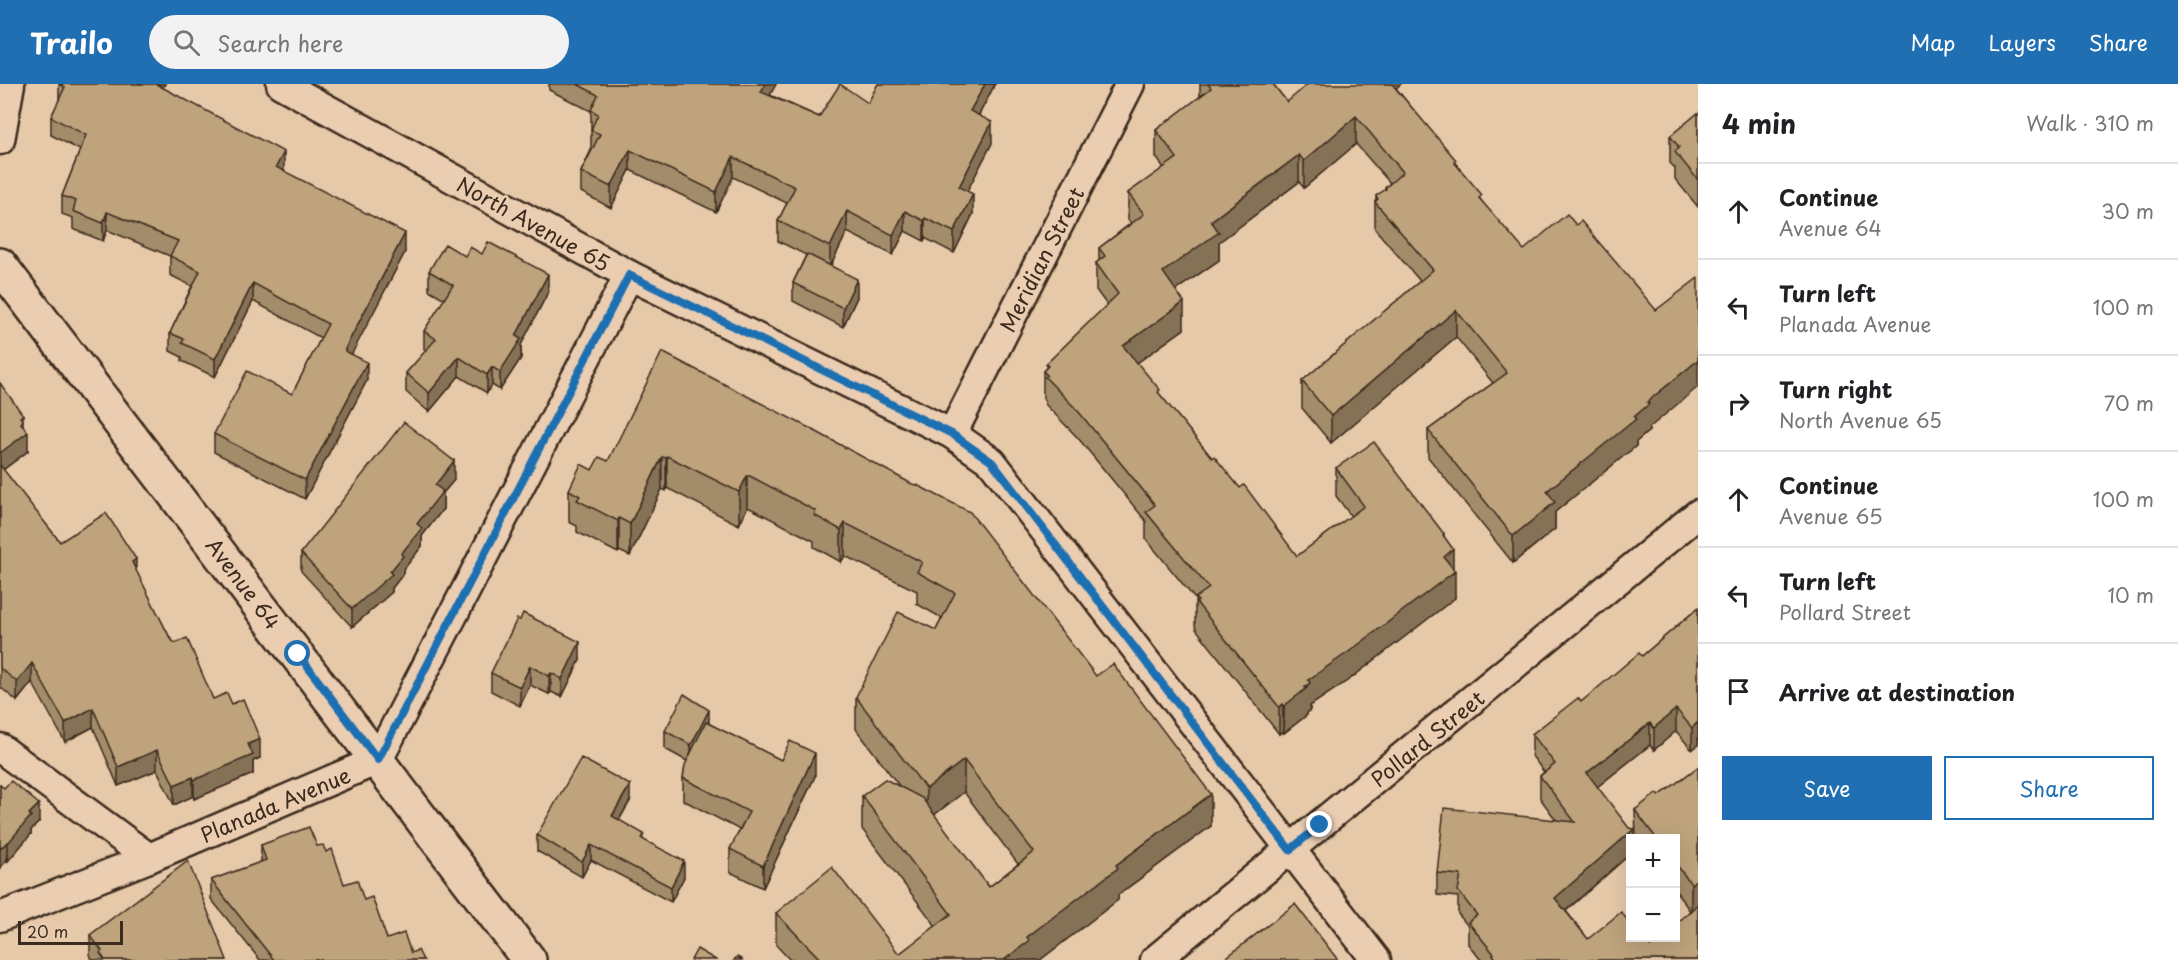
<!DOCTYPE html>
<html lang="en">
<head>
<meta charset="utf-8">
<style>
  body { margin:0; font-family:"Playpen Sans",sans-serif; background:#f2f2f2; color:#202124 }
  .controls { position:absolute; right:18px; bottom:18px; display:grid; overflow:hidden; border-radius:0px; box-shadow:0 6px 24px #0002 }
  .controls button { width:54px; height:54px; display:grid; place-items:center; padding:0; border:0; border-bottom:2px solid #e0e0e0; background:#fff; color:#202124; font:30px sans-serif }
  .scale { position:absolute; left:18px; bottom:15px; width:105px; box-sizing:border-box; padding-left:6px; border:3px solid #3b2a1e; border-top:0; font-size:16px; line-height:21px; white-space:nowrap; color:#3b2a1e; -webkit-text-stroke:4px #ebceb2; paint-order:stroke }
  .stop { position:absolute; width:18px; height:18px; margin:-14px; border:4px solid #1f6fb2; border-radius:50%; background:#fff }
  .stop.end { background:#1f6fb2; border-color:#fff; box-shadow:0 2px 6px #0008 }
  .list { margin:0; padding:0; list-style:none }
  h2 { display:flex; justify-content:space-between; align-items:center; height:78px; margin:0; padding:0 24px; font-size:26px }
  h2 small { font-size:20px; font-weight:400; color:#757577 }
  .list li { display:grid; grid-template-columns:39px 1fr auto; gap:18px; align-items:center; box-sizing:border-box; height:96px; padding:0 24px; border-top:2px solid #e0e0e0 }
  .list b { display:block; font-size:22px; white-space:nowrap }
  .list p { margin:0; font-size:20px; white-space:nowrap; color:#757577 }
  .list em { font-size:20px; font-style:normal; color:#757577 }
  .actions { display:flex; gap:12px; padding:18px 24px }
  .actions a { flex:1; padding:14px 0; border:2px solid #1f6fb2; border-radius:0px; text-align:center; font-size:21px; color:#1f6fb2 }
  .actions .main { background:#1f6fb2; color:#fff }
  .icon { flex:none; width:33px; height:33px; fill:none; stroke:currentColor; stroke-width:2; stroke-linecap:round; stroke-linejoin:round }
  .map { position:relative; flex:none; width:1698px; height:876px; overflow:hidden }
  header { display:flex; align-items:center; gap:36px; box-sizing:border-box; height:84px; padding:0 30px; background:#1f6fb2; color:#fff }
  header strong { font-size:28px }
  nav { display:flex; gap:33px; margin-inline-start:auto; font-size:21px }
  .search { width:420px; height:54px; background:#f2f2f2; display:flex; align-items:center; gap:15px; box-sizing:border-box; padding:0 21px; border-radius:33px; color:#757577; font-size:22px }
  main { display:flex }
  aside { flex:1; background:#fff }
  .map>svg:first-child { display:block }
  .lines { fill:none; stroke-linecap:round; stroke-linejoin:round }
  .minor-casing { stroke:#3b2a1e; stroke-width:33 }
  .tertiary-casing { stroke:#3b2a1e; stroke-width:38 }
  .minor { stroke:#ebceb2; stroke-width:28 }
  .tertiary { stroke:#ebceb2; stroke-width:33 }
  .wall { fill:#a38c6a; stroke:#3b2a1e; stroke-width:1.5; fill-rule:evenodd }
  .shaded-wall { fill:#857256; stroke:#3b2a1e; stroke-width:1.5 }
  .building { fill:#bea37b; stroke:#3b2a1e; stroke-width:1.5 }
  .route { stroke:#1f6fb2; stroke-width:8 }
  .labels { text-anchor:middle; dominant-baseline:central; stroke-width:5; stroke-linejoin:round; paint-order:stroke }
  .street-label { font-size:21px; fill:#3b2a1e; stroke:#ebceb2 }
</style>
</head>
<body>
<header>
<strong>Trailo</strong>
<div class="search"><svg class="icon" aria-label="search" viewBox="0 0 24 24"><circle cx="10" cy="10" r="6"/><path d="M15 15l6 6"/></svg>Search here</div>
<nav><a>Map</a><a>Layers</a><a>Share</a></nav>
</header>
<main>
<div class="map">
<svg width="1698" height="876" viewBox="0 0 1698 876">
  <rect width="100%" height="100%" fill="#e6c9a8"/>
  <filter id="ink" filterUnits="userSpaceOnUse"><feTurbulence type="fractalNoise" baseFrequency=".0167" numOctaves="2"/><feDisplacementMap in="SourceGraphic" scale="12" xChannelSelector="R" yChannelSelector="G"/><feConvolveMatrix kernelMatrix="1 2 1 2 8 2 1 2 1" color-interpolation-filters="sRGB"/></filter>
  <g filter="url(#ink)">
    <g class="lines">
      <g class="minor-casing">
        <g id="minor">
          <path d="M 281,0 L 629,191 L 952,350 L 992,378 L 1376,876"/>
          <path d="M 0,56 L 10,0"/>
          <path d="M 952,350 L 1130,0"/>
          <path d="M 0,664 L 149,774"/>
          <path d="M 0,833 L 149,774 L 378,676 L 629,191"/>
          <path d="M 1155,876 L 1698,430"/>
        </g>
      </g>
      <g class="tertiary-casing">
        <path id="tertiary" d="M 0,181 L 529,876"/>
      </g>
      <use href="#minor" class="minor"/>
      <use href="#tertiary" class="tertiary"/>
    </g>
    <g class="wall">
      <path d="M 59,0 L 165,0 L 163,4 L 284,87 L 405,168 L 351,270 L 367,296 L 305,415 L 214,368 L 214,350 L 292,310 L 321,254 L 253,217 L 215,293 L 182,277 L 182,273 L 170,267 L 170,249 L 192,202 L 170,191 L 170,172 L 107,146 L 103,157 L 73,145 L 73,134 L 62,130 L 62,112 L 80,66 L 51,51 L 51,33 L 59,17 Z"/>
      <path d="M 549,0 L 776,0 L 770,11 L 819,33 L 868,19 L 878,0 L 995,0 L 979,31 L 992,59 L 967,107 L 973,130 L 954,169 L 925,154 L 924,157 L 905,147 L 893,171 L 847,148 L 831,181 L 857,213 L 843,243 L 793,217 L 793,199 L 806,171 L 778,157 L 778,137 L 787,119 L 733,93 L 716,128 L 630,86 L 611,124 L 581,108 L 581,88 L 591,66 L 591,27 L 549,6 Z"/>
      <path d="M 1200,0 L 1273,0 L 1287,18 L 1396,4 L 1456,80 L 1482,118 L 1649,344 L 1649,347 L 1636,358 L 1636,362 L 1555,428 L 1555,445 L 1513,479 L 1428,373 L 1428,346 L 1493,299 L 1456,253 L 1331,359 L 1302,324 L 1302,297 L 1420,197 L 1375,145 L 1375,118 L 1376,116 L 1376,112 L 1385,106 L 1385,104 L 1390,99 L 1356,60 L 1304,104 L 1299,98 L 1219,158 L 1219,176 L 1176,206 L 1184,245 L 1137,279 L 1160,311 L 1212,374 L 1240,404 L 1297,472 L 1351,432 L 1336,412 L 1336,384 L 1444,453 L 1453,485 L 1455,514 L 1350,595 L 1310,622 L 1310,626 L 1307,629 L 1307,631 L 1284,649 L 1283,647 L 1279,650 L 1196,545 L 1195,541 L 1195,515 L 1146,455 L 1146,437 L 1078,354 L 1045,320 L 1045,316 L 1043,314 L 1043,287 L 1046,284 L 1046,280 L 1107,221 L 1096,206 L 1096,179 L 1099,177 L 1099,164 L 1131,139 L 1128,136 L 1128,109 L 1164,84 L 1156,73 L 1156,46 L 1200,13 Z"/>
      <path d="M 1698,29 L 1698,123 L 1675,95 L 1675,84 L 1670,79 L 1670,52 Z"/>
      <path d="M 465,172 L 548,208 L 521,261 L 521,274 L 500,306 L 492,301 L 487,309 L 459,292 L 429,328 L 406,308 L 406,289 L 426,267 L 424,265 L 424,247 L 445,215 L 429,206 L 429,187 Z"/>
      <path d="M 0,299 L 23,342 L 28,367 L 3,386 L 60,458 L 136,487 L 170,554 L 213,615 L 232,620 L 260,674 L 253,677 L 253,690 L 194,715 L 193,712 L 174,721 L 157,686 L 118,702 L 93,643 L 65,658 L 32,598 L 17,617 L 0,603 Z"/>
      <path d="M 815,347 L 1211,742 L 1118,811 L 1118,816 L 1040,876 L 790,876 L 776,861 L 776,829 L 899,870 L 936,842 L 862,745 L 862,712 L 900,703 L 856,645 L 856,613 L 936,546 L 942,534 L 917,520 L 917,507 L 845,472 L 841,478 L 814,463 L 814,457 L 750,424 L 747,424 L 739,441 L 667,404 L 666,407 L 662,405 L 630,472 L 619,467 L 618,469 L 577,448 L 577,442 L 569,438 L 569,406 L 592,386 L 608,377 ZM 964,708 L 1018,780 L 989,803 L 934,731 Z"/>
      <path d="M 454,396 L 443,409 L 443,425 L 422,452 L 422,462 L 403,486 L 403,490 L 392,504 L 392,508 L 352,543 L 301,487 L 301,469 Z"/>
      <path d="M 1698,524 L 1698,661 L 1692,666 L 1676,647 L 1654,666 L 1650,661 L 1597,703 L 1634,754 L 1630,754 L 1630,770 L 1566,827 L 1588,855 L 1650,862 L 1690,827 L 1676,807 L 1676,754 L 1636,754 L 1635,726 L 1659,712 L 1698,683 L 1698,876 L 1481,876 L 1468,860 L 1468,842 L 1458,830 L 1458,813 L 1437,811 L 1437,789 L 1556,736 L 1540,714 L 1540,692 L 1544,688 L 1532,672 L 1532,650 L 1581,618 L 1642,572 Z"/>
      <path d="M 580,576 L 562,613 L 551,608 L 549,610 L 530,601 L 520,622 L 491,607 L 491,589 Z"/>
      <path d="M 709,640 L 781,676 L 815,692 L 763,804 L 730,788 L 730,765 L 740,746 L 683,716 L 683,694 L 687,677 L 665,665 L 665,647 Z"/>
      <path d="M 0,701 L 39,738 L 31,746 L 31,750 L 8,777 L 7,776 L 0,784 Z"/>
      <path d="M 630,717 L 619,736 L 644,756 L 684,793 L 671,818 L 591,776 L 582,793 L 537,767 L 537,751 Z"/>
      <path d="M 261,761 L 317,762 L 326,768 L 344,800 L 364,816 L 387,855 L 423,876 L 260,876 L 211,815 L 211,796 L 261,778 Z"/>
      <path d="M 90,851 L 227,876 L 93,876 L 90,872 Z"/>
    </g>
    <g class="shaded-wall">
      <path d="M 156,0 L 165,0 L 155,19 Z"/>
      <path d="M 765,0 L 776,0 L 761,28 L 761,8 Z"/>
      <path d="M 985,0 L 995,0 L 970,47 L 970,27 Z"/>
      <path d="M 1382,0 L 1401,0 L 1382,16 Z"/>
      <path d="M 1356,32 L 1356,60 L 1304,104 L 1304,77 Z"/>
      <path d="M 992,38 L 992,59 L 959,123 L 959,103 Z"/>
      <path d="M 630,66 L 630,86 L 611,124 L 611,103 Z"/>
      <path d="M 284,68 L 284,86 L 276,102 L 276,83 Z"/>
      <path d="M 1299,71 L 1299,98 L 1219,158 L 1219,176 L 1163,215 L 1163,188 L 1211,137 Z"/>
      <path d="M 733,73 L 733,93 L 716,128 L 716,108 Z"/>
      <path d="M 973,110 L 973,130 L 954,169 L 954,148 Z"/>
      <path d="M 847,127 L 847,148 L 830,183 L 830,163 Z"/>
      <path d="M 905,127 L 905,147 L 893,171 L 893,151 Z"/>
      <path d="M 107,128 L 107,146 L 103,157 L 103,139 Z"/>
      <path d="M 925,134 L 925,154 L 924,157 L 924,137 Z"/>
      <path d="M 405,149 L 405,168 L 345,283 L 345,265 Z"/>
      <path d="M 548,190 L 548,208 L 521,261 L 521,274 L 500,306 L 500,288 L 516,252 Z"/>
      <path d="M 857,195 L 857,213 L 843,243 L 843,224 Z"/>
      <path d="M 253,199 L 253,217 L 215,293 L 215,275 Z"/>
      <path d="M 1184,218 L 1184,245 L 1123,289 L 1123,262 Z"/>
      <path d="M 1456,226 L 1456,253 L 1331,359 L 1331,332 Z"/>
      <path d="M 459,273 L 459,292 L 429,328 L 429,309 Z"/>
      <path d="M 1698,276 L 1698,303 L 1649,344 L 1649,347 L 1636,358 L 1636,362 L 1555,428 L 1555,445 L 1513,479 L 1513,452 L 1547,407 L 1647,318 Z"/>
      <path d="M 367,278 L 367,296 L 305,415 L 305,396 Z"/>
      <path d="M 492,283 L 492,301 L 487,309 L 487,291 Z"/>
      <path d="M 23,331 L 23,350 L 28,348 L 28,367 L 0,388 L 0,369 L 20,333 Z"/>
      <path d="M 667,372 L 667,404 L 666,407 L 666,374 Z"/>
      <path d="M 662,373 L 662,405 L 630,472 L 630,440 Z"/>
      <path d="M 454,377 L 454,396 L 443,409 L 443,425 L 422,452 L 422,462 L 403,486 L 403,490 L 392,504 L 392,508 L 352,543 L 352,525 L 390,488 L 401,470 L 417,440 L 435,401 Z"/>
      <path d="M 747,392 L 747,424 L 739,441 L 739,408 Z"/>
      <path d="M 619,434 L 619,467 L 618,469 L 618,437 Z"/>
      <path d="M 845,439 L 845,472 L 841,478 L 841,446 Z"/>
      <path d="M 1444,450 L 1444,472 L 1453,465 L 1453,489 L 1455,487 L 1455,514 L 1350,595 L 1310,622 L 1310,626 L 1307,629 L 1307,631 L 1284,649 L 1284,622 L 1305,603 L 1308,596 Z"/>
      <path d="M 136,475 L 136,494 L 132,478 Z"/>
      <path d="M 580,558 L 580,576 L 562,613 L 562,595 Z"/>
      <path d="M 32,579 L 32,598 L 17,617 L 17,598 Z"/>
      <path d="M 530,582 L 530,601 L 520,622 L 520,603 Z"/>
      <path d="M 551,589 L 551,608 L 549,610 L 549,592 Z"/>
      <path d="M 1283,620 L 1283,647 L 1279,650 L 1279,623 Z"/>
      <path d="M 93,624 L 93,643 L 65,658 L 65,639 Z"/>
      <path d="M 1676,625 L 1676,647 L 1654,666 L 1654,644 Z"/>
      <path d="M 709,626 L 709,644 L 691,679 L 691,661 Z"/>
      <path d="M 1698,638 L 1698,661 L 1692,666 L 1692,644 Z"/>
      <path d="M 1650,639 L 1650,661 L 1587,711 L 1587,689 Z"/>
      <path d="M 260,655 L 260,674 L 253,677 L 253,690 L 194,715 L 194,696 L 248,660 Z"/>
      <path d="M 157,666 L 157,686 L 118,702 L 118,683 Z"/>
      <path d="M 815,669 L 815,692 L 763,804 L 763,782 Z"/>
      <path d="M 964,676 L 964,708 L 926,737 L 926,705 Z"/>
      <path d="M 193,693 L 193,712 L 174,721 L 174,701 Z"/>
      <path d="M 630,701 L 630,717 L 612,748 L 612,732 Z"/>
      <path d="M 1211,710 L 1211,742 L 1118,811 L 1118,816 L 1040,876 L 1004,876 L 1027,853 L 1116,781 Z"/>
      <path d="M 39,720 L 39,738 L 31,746 L 31,750 L 8,777 L 8,759 L 29,730 Z"/>
      <path d="M 1634,745 L 1634,754 L 1630,754 L 1630,770 L 1555,836 L 1555,814 Z"/>
      <path d="M 7,758 L 7,776 L 0,784 L 0,765 Z"/>
      <path d="M 591,761 L 591,776 L 582,793 L 582,778 Z"/>
      <path d="M 684,777 L 684,793 L 671,818 L 671,803 Z"/>
      <path d="M 1698,794 L 1698,822 L 1691,828 L 1691,800 Z"/>
    </g>
    <g class="building">
      <path d="M 59,0 L 156,0 L 284,68 L 276,83 L 405,149 L 345,265 L 345,267 L 367,278 L 305,396 L 214,350 L 247,287 L 292,310 L 328,240 L 253,199 L 215,275 L 182,259 L 184,255 L 170,249 L 200,187 L 170,172 L 178,157 L 107,128 L 103,139 L 73,127 L 76,117 L 62,112 L 86,51 L 51,33 L 65,3 Z"/>
      <path d="M 577,0 L 765,0 L 761,8 L 819,33 L 840,0 L 868,19 L 878,0 L 985,0 L 970,27 L 992,38 L 959,103 L 973,110 L 954,148 L 925,134 L 924,137 L 905,127 L 893,151 L 847,127 L 830,163 L 778,137 L 795,103 L 733,73 L 716,108 L 630,66 L 611,103 L 581,88 L 600,50 L 591,46 L 598,30 L 591,26 L 598,11 Z"/>
      <path d="M 1208,0 L 1273,0 L 1287,18 L 1308,0 L 1392,0 L 1456,76 L 1454,78 L 1482,111 L 1479,114 L 1524,166 L 1567,130 L 1576,141 L 1581,137 L 1656,226 L 1698,194 L 1698,276 L 1647,318 L 1649,320 L 1634,333 L 1636,335 L 1547,407 L 1555,418 L 1513,452 L 1428,346 L 1507,289 L 1456,226 L 1331,332 L 1302,297 L 1433,186 L 1375,118 L 1378,115 L 1376,112 L 1386,105 L 1385,104 L 1403,88 L 1356,32 L 1304,77 L 1299,71 L 1211,137 L 1219,148 L 1163,188 L 1184,218 L 1123,262 L 1160,306 L 1158,308 L 1212,374 L 1214,372 L 1240,404 L 1244,401 L 1297,472 L 1364,422 L 1336,384 L 1374,358 L 1444,450 L 1443,451 L 1453,465 L 1444,473 L 1455,487 L 1350,567 L 1308,596 L 1310,599 L 1305,603 L 1307,604 L 1284,622 L 1283,620 L 1279,623 L 1196,518 L 1198,517 L 1195,514 L 1209,504 L 1146,428 L 1155,421 L 1078,327 L 1045,293 L 1047,291 L 1043,287 L 1048,282 L 1046,280 L 1118,210 L 1096,179 L 1105,172 L 1099,164 L 1144,130 L 1128,109 L 1177,74 L 1156,46 L 1211,4 Z"/>
      <path d="M 1698,29 L 1698,96 L 1675,68 L 1679,63 L 1670,52 Z"/>
      <path d="M 488,158 L 548,190 L 516,252 L 521,255 L 500,288 L 492,283 L 487,291 L 459,273 L 429,309 L 406,289 L 436,255 L 424,247 L 453,201 L 429,187 L 445,160 L 465,172 L 470,163 L 482,170 Z"/>
      <path d="M 807,170 L 857,195 L 843,224 L 793,199 Z"/>
      <path d="M 662,268 L 815,347 L 912,400 L 917,401 L 970,428 L 1096,592 L 1113,580 L 1211,710 L 1116,781 L 1118,784 L 1027,853 L 1029,857 L 1004,876 L 821,876 L 776,829 L 832,783 L 899,870 L 951,830 L 862,712 L 885,695 L 922,714 L 989,803 L 1034,768 L 964,676 L 926,705 L 856,613 L 898,528 L 936,546 L 955,509 L 917,488 L 922,478 L 845,439 L 841,446 L 814,431 L 816,427 L 750,392 L 747,392 L 739,408 L 667,372 L 666,374 L 662,373 L 630,440 L 619,434 L 618,437 L 577,416 L 580,412 L 569,406 L 581,380 L 592,386 L 599,373 L 608,377 Z"/>
      <path d="M 0,299 L 23,331 L 20,333 L 23,337 L 21,339 L 28,348 L 0,369 Z"/>
      <path d="M 404,338 L 454,377 L 435,401 L 443,407 L 417,440 L 422,444 L 401,470 L 403,472 L 390,488 L 392,490 L 352,525 L 301,469 Z"/>
      <path d="M 0,381 L 60,458 L 106,429 L 136,475 L 132,478 L 170,554 L 175,559 L 187,554 L 213,615 L 227,609 L 232,620 L 243,615 L 260,655 L 248,660 L 253,671 L 194,696 L 193,693 L 174,701 L 157,666 L 118,683 L 93,624 L 65,639 L 32,579 L 17,598 L 0,584 Z"/>
      <path d="M 1698,524 L 1698,638 L 1692,644 L 1676,625 L 1654,644 L 1650,639 L 1587,689 L 1629,744 L 1634,745 L 1555,814 L 1588,855 L 1621,828 L 1630,839 L 1630,854 L 1643,854 L 1650,862 L 1660,854 L 1676,854 L 1676,840 L 1697,821 L 1698,822 L 1698,876 L 1497,876 L 1493,871 L 1494,870 L 1468,838 L 1477,831 L 1458,807 L 1461,791 L 1437,789 L 1444,724 L 1575,738 L 1540,692 L 1555,680 L 1532,650 L 1578,614 L 1581,618 L 1639,569 L 1642,572 Z"/>
      <path d="M 523,529 L 580,558 L 562,595 L 551,589 L 549,592 L 530,582 L 520,603 L 491,589 L 517,535 L 520,536 Z"/>
      <path d="M 684,610 L 709,626 L 691,661 L 665,647 Z"/>
      <path d="M 706,638 L 781,676 L 790,657 L 815,669 L 763,782 L 730,765 L 749,728 L 683,694 L 685,681 Z"/>
      <path d="M 581,674 L 630,701 L 612,732 L 644,750 L 642,755 L 684,777 L 671,803 L 591,761 L 582,778 L 537,751 Z"/>
      <path d="M 1698,683 L 1698,794 L 1691,800 L 1676,780 L 1676,754 L 1656,754 L 1635,726 L 1657,709 L 1659,712 Z"/>
      <path d="M 11,697 L 39,720 L 29,730 L 31,732 L 8,759 L 7,758 L 0,765 L 0,701 L 4,704 Z"/>
      <path d="M 309,743 L 317,762 L 323,761 L 326,768 L 332,765 L 344,800 L 357,796 L 364,816 L 372,813 L 387,855 L 404,849 L 411,869 L 418,866 L 423,876 L 274,876 L 211,796 L 266,776 L 261,761 Z"/>
      <path d="M 188,777 L 227,876 L 105,876 L 100,869 L 102,867 L 90,851 Z"/>
      <path d="M 1295,820 L 1338,876 L 1223,876 Z"/>
      <path d="M 697,865 L 716,876 L 691,876 Z"/>
      <path d="M 737,873 L 743,876 L 734,876 Z"/>
    </g>
  </g>
  <g class="lines" filter="url(#ink)">
    <path class="route" d="M 298,570 L 378,676 L 629,191 L 952,350 L 992,378 L 1290,766 L 1320,741"/>
  </g>
  <g class="labels">
    <g class="street-label">
      <text transform="translate(534 139) rotate(29)">North Avenue 65</text>
      <text transform="translate(1041 175) rotate(-63)">Meridian Street</text>
      <text transform="translate(244 499) rotate(53)">Avenue 64</text>
      <text transform="translate(1427 654) rotate(-39)">Pollard Street</text>
      <text transform="translate(275 720) rotate(-23)">Planada Avenue</text>
    </g>
  </g>
</svg>
<div class="controls">
<button>+</button>
<button>−</button>
</div>
<div class="scale">20 m</div>
<div class="stop" style="left:298px;top:570px"></div>
<div class="stop end" style="left:1320px;top:741px"></div>
</div>
<aside>
<h2>4 min<small>Walk · 310 m</small></h2>
<ul class="list">
<li><svg class="icon" aria-label="ahead" viewBox="0 0 24 24"><path d="M12 20V5M6 11l6-6 6 6"/></svg><div><b>Continue</b><p>Avenue 64</p></div><em>30 m</em></li>
<li><svg class="icon" aria-label="left" viewBox="0 0 24 24"><path d="M17 20v-9H6M10 6l-5 5 5 5"/></svg><div><b>Turn left</b><p>Planada Avenue</p></div><em>100 m</em></li>
<li><svg class="icon" aria-label="right" viewBox="0 0 24 24"><path d="M7 20v-9h11M14 6l5 5-5 5"/></svg><div><b>Turn right</b><p>North Avenue 65</p></div><em>70 m</em></li>
<li><svg class="icon" aria-label="ahead" viewBox="0 0 24 24"><path d="M12 20V5M6 11l6-6 6 6"/></svg><div><b>Continue</b><p>Avenue 65</p></div><em>100 m</em></li>
<li><svg class="icon" aria-label="left" viewBox="0 0 24 24"><path d="M17 20v-9H6M10 6l-5 5 5 5"/></svg><div><b>Turn left</b><p>Pollard Street</p></div><em>10 m</em></li>
<li><svg class="icon" aria-label="arrive" viewBox="0 0 24 24"><path d="M6 21V4h12l-3 4 3 4H6"/></svg><div><b>Arrive at destination</b></div></li>
</ul>
<div class="actions"><a class="main">Save</a><a>Share</a></div>
</aside>
</main>
</body>
</html>
